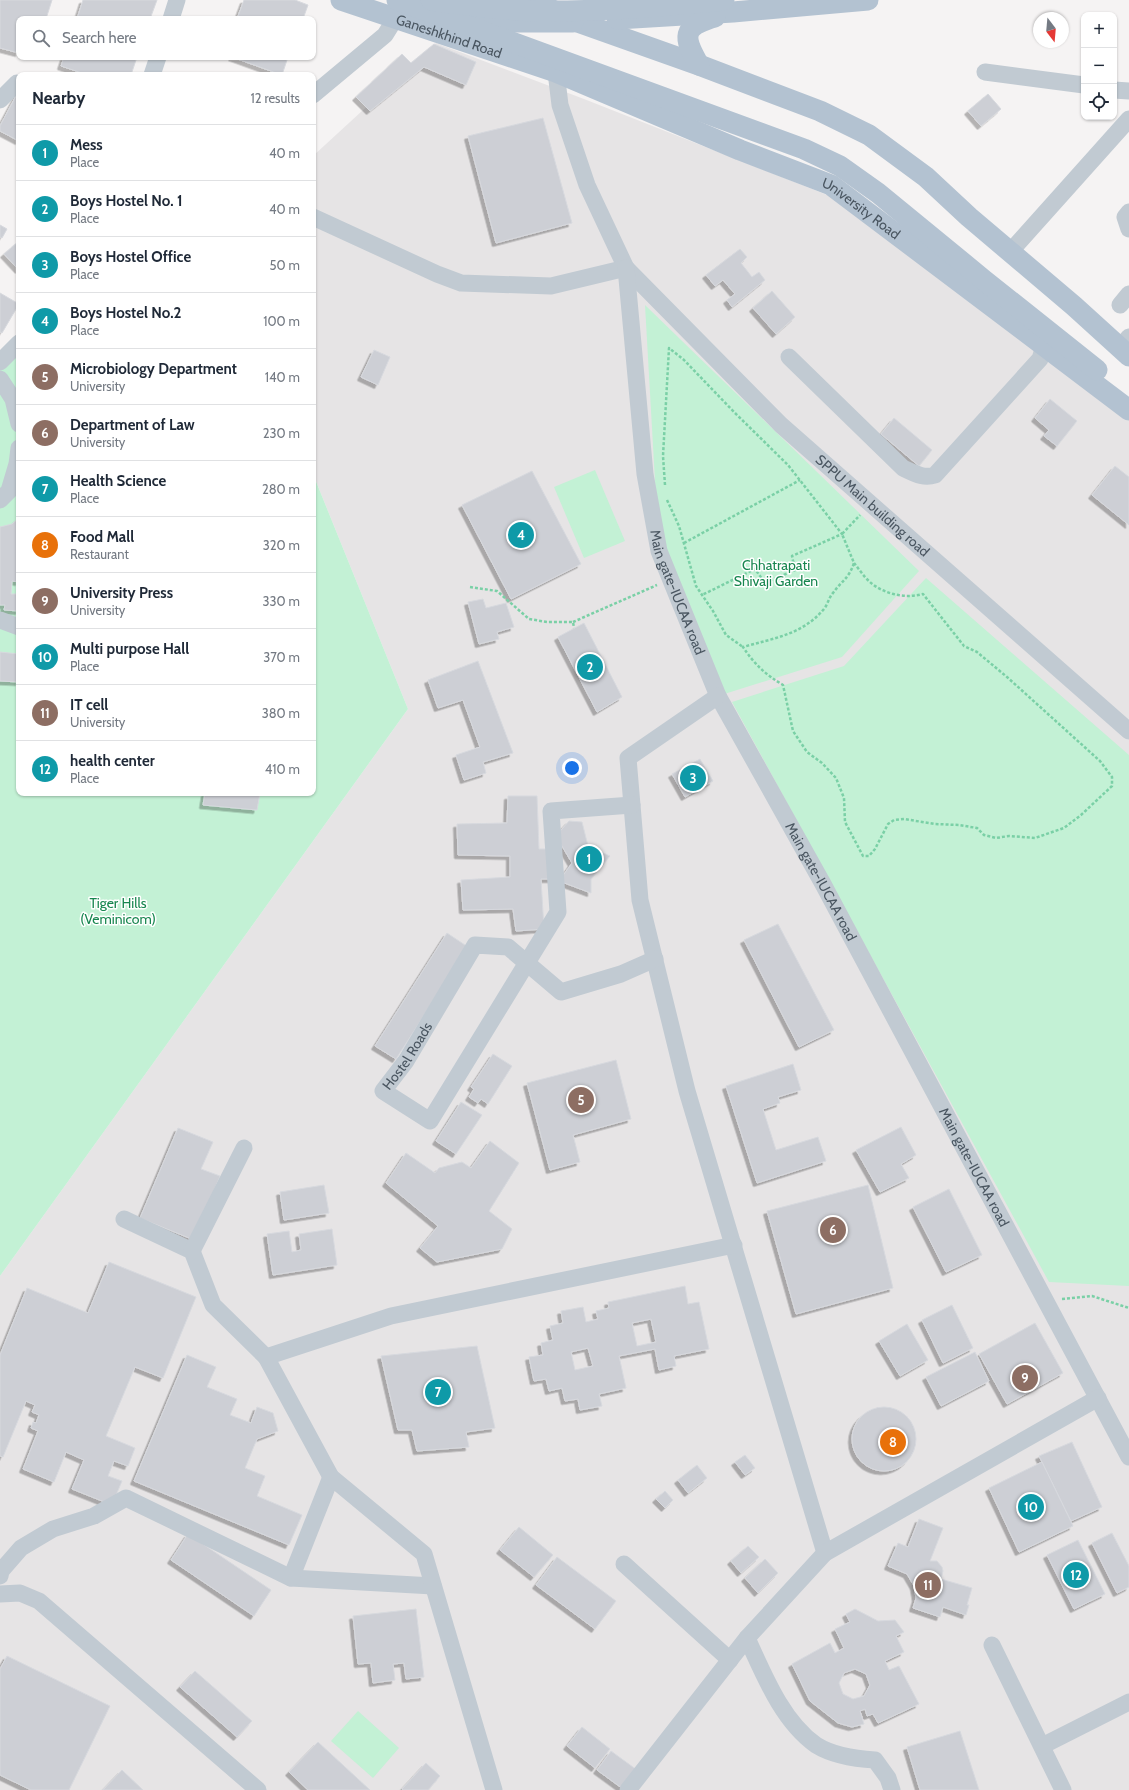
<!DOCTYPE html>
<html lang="en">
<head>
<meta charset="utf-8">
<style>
  body { margin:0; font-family:Cabin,sans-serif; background:#f6f6f7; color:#1f2937 }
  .controls { position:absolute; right:12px; top:12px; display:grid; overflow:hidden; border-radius:8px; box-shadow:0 1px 3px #0004 }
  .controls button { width:36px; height:36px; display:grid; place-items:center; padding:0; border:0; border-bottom:1px solid #e0e1e3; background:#fff; color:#1f2937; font:20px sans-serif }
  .compass { position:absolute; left:1033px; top:12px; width:36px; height:36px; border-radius:50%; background:#fff; box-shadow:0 1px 3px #0004; rotate:164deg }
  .you { position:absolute; left:572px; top:768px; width:14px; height:14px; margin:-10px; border:3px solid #fff; border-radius:50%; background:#1a73e8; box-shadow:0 0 0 6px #1a73e833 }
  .badge { display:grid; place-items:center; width:26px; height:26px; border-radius:50%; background:#1a73e8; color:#fff; font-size:13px; font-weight:700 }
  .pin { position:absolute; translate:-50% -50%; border:2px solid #fff; box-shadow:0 1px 4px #0006 }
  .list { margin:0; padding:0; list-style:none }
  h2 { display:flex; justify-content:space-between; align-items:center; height:52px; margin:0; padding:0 16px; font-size:17px }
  h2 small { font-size:13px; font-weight:400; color:#747a83 }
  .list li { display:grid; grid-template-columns:26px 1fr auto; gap:12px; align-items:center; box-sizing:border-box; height:56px; padding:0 16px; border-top:1px solid #e0e1e3 }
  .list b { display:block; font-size:15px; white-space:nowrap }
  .list p { margin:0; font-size:13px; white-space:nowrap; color:#747a83 }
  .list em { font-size:13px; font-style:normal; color:#747a83 }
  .icon { flex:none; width:22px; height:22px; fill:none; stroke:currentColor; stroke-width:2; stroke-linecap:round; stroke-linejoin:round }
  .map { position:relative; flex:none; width:1129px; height:1790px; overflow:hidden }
  .search { position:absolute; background:#fff; box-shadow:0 1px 3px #0004; left:16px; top:16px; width:300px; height:44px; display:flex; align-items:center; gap:10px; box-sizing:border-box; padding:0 14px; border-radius:8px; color:#747a83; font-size:15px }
  .panel { position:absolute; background:#fff; box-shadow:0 1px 3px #0004; left:16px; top:72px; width:300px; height:724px; border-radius:8px }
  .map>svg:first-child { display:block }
  .education { fill:#e6e4e5 }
  .green { fill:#c3f1d5 }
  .building { fill:#cdcfd5; stroke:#d7d9de; fill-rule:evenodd; filter:url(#shadow) }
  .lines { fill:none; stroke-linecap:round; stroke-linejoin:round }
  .path { stroke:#7ad0a6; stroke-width:2.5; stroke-dasharray:3 2; stroke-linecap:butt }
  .minor { stroke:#c1cad2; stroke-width:17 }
  .major { stroke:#b3c2d1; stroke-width:21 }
  .major-bridge { stroke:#b3c2d1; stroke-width:21 }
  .labels { text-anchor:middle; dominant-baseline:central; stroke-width:3; stroke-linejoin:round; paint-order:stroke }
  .street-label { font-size:14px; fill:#4a5661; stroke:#fff }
  .park-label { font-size:14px; fill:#17864f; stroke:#fff }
</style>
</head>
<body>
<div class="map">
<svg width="1129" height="1790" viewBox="0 0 1129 1790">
  <defs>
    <filter id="shadow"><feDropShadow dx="-3.5" dy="3.5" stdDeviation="0" flood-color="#0004"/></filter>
  </defs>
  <rect width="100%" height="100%" fill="#f5f3f3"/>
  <path class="education" d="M 436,43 L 584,99 L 883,217 L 1129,420 L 1129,1790 L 0,1790 L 0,1276 L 408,709 L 313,474 L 313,156 Z"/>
  <g class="green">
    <path d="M 645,305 L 919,571 L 842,657 L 718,696 L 659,551 Z"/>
    <path d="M 19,343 L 19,793 L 313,793 L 313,474 L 408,709 L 0,1276 L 0,362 Z"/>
    <path d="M 595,470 L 625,541 L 584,558 L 554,487 Z"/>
    <path d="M 926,578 L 1129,755 L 1129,1286 L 1049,1282 L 732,702 L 844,666 Z"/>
    <path d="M 358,1711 L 399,1748 L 373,1778 L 331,1741 Z"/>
  </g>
  <g class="building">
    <path d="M 0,0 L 52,0 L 46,19 L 19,19 L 19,53 L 0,48 Z"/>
    <path d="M 83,0 L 157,0 L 150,19 L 77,19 Z"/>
    <path d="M 244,0 L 295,0 L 308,5 L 303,19 L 237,19 Z"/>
    <path d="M 434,44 L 476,62 L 466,85 L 424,67 L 370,111 L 356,97 L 402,54 L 411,63 Z"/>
    <path d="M 64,57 L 137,57 L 131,75 L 88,75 L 61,66 Z"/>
    <path d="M 232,57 L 288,57 L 282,75 Z"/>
    <path d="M 17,94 L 19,95 L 19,141 L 0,131 L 0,126 Z"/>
    <path d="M 988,94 L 1001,109 L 981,126 L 968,111 Z"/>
    <path d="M 543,118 L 572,223 L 496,243 L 468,136 Z"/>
    <path d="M 0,225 L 7,229 L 2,238 L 0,237 Z"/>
    <path d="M 19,241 L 19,270 L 4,254 Z"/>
    <path d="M 740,249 L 747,257 L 741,263 L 752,277 L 759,272 L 765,280 L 732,307 L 727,300 L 735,294 L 723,280 L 715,286 L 706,275 Z"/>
    <path d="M 772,291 L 795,317 L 776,334 L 753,308 Z"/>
    <path d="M 0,293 L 19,304 L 2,333 L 0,332 Z"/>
    <path d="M 374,350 L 390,357 L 378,385 L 361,377 Z"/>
    <path d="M 1050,399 L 1077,421 L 1057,446 L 1044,436 L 1049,430 L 1035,418 Z"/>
    <path d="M 894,418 L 932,450 L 919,466 L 881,434 Z"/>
    <path d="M 1115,466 L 1129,477 L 1129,525 L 1092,495 Z"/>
    <path d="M 532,471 L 581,564 L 511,599 L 462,505 Z"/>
    <path d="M 19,518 L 19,582 L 12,581 L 11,594 L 19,594 L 19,611 L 4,610 L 5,605 L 0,605 L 0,527 L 12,524 Z"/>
    <path d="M 483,599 L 486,608 L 506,603 L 514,627 L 497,632 L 499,639 L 479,644 L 468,602 Z"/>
    <path d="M 584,623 L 622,697 L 597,712 L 558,637 Z"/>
    <path d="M 0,652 L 19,654 L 19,682 L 0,681 Z"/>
    <path d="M 478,661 L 513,753 L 483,762 L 486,773 L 464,780 L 456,755 L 480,747 L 463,700 L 438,708 L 428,680 Z"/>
    <path d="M 700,759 L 713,781 L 685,797 L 672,774 Z"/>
    <path d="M 205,793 L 260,793 L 257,810 L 203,805 Z"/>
    <path d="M 508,796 L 537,796 L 539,849 L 551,849 L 553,879 L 541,879 L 544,929 L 516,931 L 513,909 L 463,910 L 461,880 L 510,877 L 510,856 L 458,855 L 457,824 L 507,823 Z"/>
    <path d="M 569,821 L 582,822 L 588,846 L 610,856 L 591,879 L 591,893 L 559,881 L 572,863 L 556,836 Z"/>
    <path d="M 778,924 L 834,1030 L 799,1047 L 744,940 Z"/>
    <path d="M 447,933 L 468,947 L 396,1059 L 375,1046 Z"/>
    <path d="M 493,1054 L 512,1066 L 488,1104 L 481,1099 L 478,1103 L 469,1097 L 474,1089 L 471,1087 Z"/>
    <path d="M 616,1060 L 631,1119 L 573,1135 L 580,1162 L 550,1170 L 527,1083 Z"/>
    <path d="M 793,1064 L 801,1090 L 778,1097 L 780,1103 L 763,1109 L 776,1150 L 818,1137 L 826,1161 L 757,1183 L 726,1086 Z"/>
    <path d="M 461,1102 L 482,1115 L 456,1154 L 436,1141 Z"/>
    <path d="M 901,1127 L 916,1155 L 901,1164 L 909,1178 L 880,1192 L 856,1150 Z"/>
    <path d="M 178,1128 L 213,1142 L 201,1169 L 220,1176 L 194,1240 L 140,1218 Z"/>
    <path d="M 490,1141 L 519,1163 L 489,1211 L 512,1229 L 502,1249 L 437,1262 L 420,1248 L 438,1226 L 386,1183 L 406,1153 L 435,1173 L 439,1168 L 462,1162 L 471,1168 Z"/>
    <path d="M 324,1185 L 329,1213 L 284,1220 L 280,1192 Z"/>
    <path d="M 868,1185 L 893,1288 L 796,1314 L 767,1211 Z"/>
    <path d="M 949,1189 L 982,1255 L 946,1272 L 913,1207 Z"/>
    <path d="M 332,1229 L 337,1265 L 273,1275 L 267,1234 L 289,1231 L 292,1252 L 301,1250 L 299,1234 Z"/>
    <path d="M 109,1262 L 196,1297 L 163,1378 L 135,1367 L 106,1436 L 135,1448 L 128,1466 L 114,1461 L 108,1476 L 122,1481 L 112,1505 L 72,1489 L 84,1460 L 66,1452 L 54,1482 L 23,1469 L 38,1431 L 31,1428 L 33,1422 L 36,1423 L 39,1415 L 32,1412 L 35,1405 L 26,1401 L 3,1457 L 0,1456 L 0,1355 L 27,1288 L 88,1313 Z"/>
    <path d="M 685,1286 L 688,1304 L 699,1302 L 709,1349 L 674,1356 L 676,1366 L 659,1370 L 655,1349 L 619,1356 L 626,1388 L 599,1394 L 602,1406 L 580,1410 L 578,1399 L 565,1401 L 562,1388 L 549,1391 L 546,1379 L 534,1381 L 529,1357 L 543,1355 L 541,1343 L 553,1340 L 550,1326 L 563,1323 L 561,1311 L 583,1307 L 586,1322 L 598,1319 L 596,1311 L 609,1308 L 608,1302 ZM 651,1319 L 656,1342 L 637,1346 L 632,1323 ZM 588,1348 L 593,1366 L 575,1370 L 571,1352 Z"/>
    <path d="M 952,1305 L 973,1348 L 943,1363 L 922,1320 Z"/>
    <path d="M 1035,1323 L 1063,1373 L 1007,1404 L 979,1354 Z"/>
    <path d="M 907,1324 L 928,1360 L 900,1376 L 879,1341 Z"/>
    <path d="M 477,1346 L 495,1428 L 466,1432 L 469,1447 L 417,1451 L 412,1430 L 398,1430 L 381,1356 Z"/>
    <path d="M 975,1352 L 989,1381 L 941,1406 L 926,1377 Z"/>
    <path d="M 187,1355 L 216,1367 L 207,1387 L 237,1399 L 230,1415 L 251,1423 L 257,1407 L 273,1413 L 278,1431 L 257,1439 L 245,1468 L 265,1476 L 257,1496 L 302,1515 L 289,1545 L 134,1481 Z"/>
    <circle cx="884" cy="1439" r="32"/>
    <path d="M 1072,1442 L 1102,1507 L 1071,1521 L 1039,1456 Z"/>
    <path d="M 745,1455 L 755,1468 L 745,1475 L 735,1462 Z"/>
    <path d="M 1042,1462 L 1073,1526 L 1019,1552 L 989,1488 Z"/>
    <path d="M 697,1465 L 707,1478 L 688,1493 L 678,1480 Z"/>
    <path d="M 665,1491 L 673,1500 L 665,1508 L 656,1499 Z"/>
    <path d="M 919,1519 L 943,1528 L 930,1561 L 937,1561 L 942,1567 L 943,1571 L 941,1579 L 972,1588 L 967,1605 L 969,1605 L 966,1615 L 943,1607 L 940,1617 L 913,1608 L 916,1598 L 914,1586 L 907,1574 L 888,1566 L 898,1543 L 908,1547 Z"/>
    <path d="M 519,1527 L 553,1555 L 534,1577 L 500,1550 Z"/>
    <path d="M 1112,1533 L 1129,1566 L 1129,1587 L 1117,1593 L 1092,1543 Z"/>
    <path d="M 188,1534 L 271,1590 L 254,1616 L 171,1560 Z"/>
    <path d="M 1078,1540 L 1105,1594 L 1074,1609 L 1047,1555 Z"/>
    <path d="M 748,1546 L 759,1557 L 741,1573 L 731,1561 Z"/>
    <path d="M 557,1557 L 616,1601 L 595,1629 L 536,1585 Z"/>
    <path d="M 765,1559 L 778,1573 L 758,1593 L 745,1578 Z"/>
    <path d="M 416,1609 L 424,1677 L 406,1679 L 404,1663 L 393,1664 L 395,1680 L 373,1683 L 371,1663 L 358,1664 L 353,1616 Z"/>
    <path d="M 855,1609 L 878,1621 L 895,1620 L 904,1632 L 896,1636 L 904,1652 L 885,1661 L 889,1670 L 899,1666 L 919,1704 L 878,1723 L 873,1714 L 867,1716 L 865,1709 L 860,1711 L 864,1724 L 852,1727 L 838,1723 L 810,1701 L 792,1664 L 830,1643 L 835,1653 L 844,1648 L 835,1629 L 850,1622 L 846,1614 ZM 855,1669 L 866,1674 L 870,1685 L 864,1696 L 853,1699 L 843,1694 L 839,1683 L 844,1673 Z"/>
    <path d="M 7,1656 L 110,1706 L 69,1790 L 31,1790 L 0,1775 L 0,1669 Z"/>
    <path d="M 195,1671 L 252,1721 L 237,1737 L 180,1687 Z"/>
    <path d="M 582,1727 L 610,1749 L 595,1768 L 567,1746 Z"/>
    <path d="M 960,1731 L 979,1790 L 920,1790 L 907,1747 Z"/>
    <path d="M 318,1742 L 370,1790 L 308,1790 L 289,1772 Z"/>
    <path d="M 611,1751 L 637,1770 L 623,1789 L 597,1770 Z"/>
    <path d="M 426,1763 L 440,1776 L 428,1790 L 403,1790 L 402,1789 Z"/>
    <path d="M 122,1770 L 143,1790 L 103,1790 Z"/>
  </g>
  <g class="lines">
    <g class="path">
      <path d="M 665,485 L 663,456 L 669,348 L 684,360 L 735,413 L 788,465 L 842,534 L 792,556 L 795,570 L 765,583 L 755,569 L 702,595"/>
      <path d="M 667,500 L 679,526 L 696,586 L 713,611 L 726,635 L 743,647"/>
      <path d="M 684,543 L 800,480"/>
      <path d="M 854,563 C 859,569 864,577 870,582 C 883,594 906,599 923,594 L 964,646 L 977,652 L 1007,677 L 1100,761 L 1112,777 L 1112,786 L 1081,815 L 1064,828 L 1035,838 L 1009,836 L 996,838 L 984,835 L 977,828 L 959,825 L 935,824 L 904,819 L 894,820 L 888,824 L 875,849 L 869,856 L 863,856 L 845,822 L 844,798 L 836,778 L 822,763 L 807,752 L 793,731 L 783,685 C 765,674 755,665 743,647 C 774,638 802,635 824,609 C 828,604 829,597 833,593 C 842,580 848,580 854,563 L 842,534 L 860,515"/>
      <path d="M 470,587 L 497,591 L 529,619 L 547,622 L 573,622 L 574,628"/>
      <path d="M 573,622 L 657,585"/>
      <path d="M 1062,1299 L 1092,1296 L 1129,1308"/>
    </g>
    <g class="minor">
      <path d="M 171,19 L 177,0"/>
      <path id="s1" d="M 556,72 L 560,105 L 587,185 L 626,268 L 781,425 L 1129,731"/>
      <path d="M 985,72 L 1084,85"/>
      <path d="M 152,75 L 158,57"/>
      <path d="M 1114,90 L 1129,91"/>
      <path d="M 313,95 L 385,35 L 395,19"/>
      <path d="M 0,100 L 17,83"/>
      <path d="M 1129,212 L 1125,217 L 1129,229"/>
      <path d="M 313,217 L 437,274 L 461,283 L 551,286 L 626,268"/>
      <path d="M 1010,252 L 1129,119"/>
      <path id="s2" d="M 626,268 L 645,474 L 659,551 L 718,696 L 823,884 L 1129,1457"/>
      <path d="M 1120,305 L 1129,294"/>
      <path d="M 1120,348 L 1129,337"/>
      <path d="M 789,357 L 903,468 C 914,473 923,479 935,475 L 1040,359 L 1044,346"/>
      <path d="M 0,362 L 19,343"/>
      <path d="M 0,379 L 13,399 L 19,424"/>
      <path d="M 0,500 L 9,491 L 17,464 L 19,448"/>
      <path d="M 0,620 L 19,627"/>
      <path d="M 718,696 L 628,758 L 640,900 L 687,1091 L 825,1553"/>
      <path id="s3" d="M 632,805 L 551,811 L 558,912 L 430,1121 L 383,1091 L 406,1061 L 475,945 L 508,947 L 561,992 L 621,974 L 655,959"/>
      <path d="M 124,1219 L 192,1251 L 213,1305 L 266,1357"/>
      <path d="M 192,1251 L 244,1148"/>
      <path d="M 624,1564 L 730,1660"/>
      <path d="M 0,1576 L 1,1571 L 21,1548 L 53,1529 L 94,1516 L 126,1498 L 291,1578 L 433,1586"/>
      <path d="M 291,1578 L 331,1477"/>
      <path d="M 0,1594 L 20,1593 L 39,1601 L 258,1790"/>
      <path d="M 747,1638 C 764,1675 782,1721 816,1745 C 832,1755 857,1759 875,1760 L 888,1778 L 892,1790"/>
      <path d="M 992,1645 L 1063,1790"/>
      <path d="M 1042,1746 L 1129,1702"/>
      <path d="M 494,1790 L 424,1554 L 331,1477 L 266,1357 L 391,1316 L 734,1245"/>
      <path d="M 628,1790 L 747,1638 L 825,1553 L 1098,1398"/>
    </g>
    <g class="major">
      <path id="s4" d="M 341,0 L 556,72 L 740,150 L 831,185 L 1129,410"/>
      <path d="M 531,0 L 578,22 L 699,65 L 820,111 L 869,135 L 926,177 L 969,217 L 1074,306 L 1129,356"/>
      <path d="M 617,19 L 733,12 L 868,0"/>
      <path d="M 459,22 L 573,22"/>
      <path d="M 699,65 C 683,37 681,27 715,17"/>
    </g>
    <g class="major-bridge">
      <path d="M 397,0 L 804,149 L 840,166 L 878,193 L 984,280 L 1097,370"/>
      <path d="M 431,0 C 466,5 501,10 537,11 C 599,12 662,6 724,0"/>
    </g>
  </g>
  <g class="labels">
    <g class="street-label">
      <text stroke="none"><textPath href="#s4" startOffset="114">Ganeshkhind Road</textPath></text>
      <text stroke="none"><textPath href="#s4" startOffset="562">University Road</textPath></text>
      <text stroke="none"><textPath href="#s1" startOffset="552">SPPU Main building road</textPath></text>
      <text stroke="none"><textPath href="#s2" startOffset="330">Main gate-IUCAA road</textPath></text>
      <text stroke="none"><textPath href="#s2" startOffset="654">Main gate-IUCAA road</textPath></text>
      <text stroke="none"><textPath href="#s3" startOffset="526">Hostel Roads</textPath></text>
      <text stroke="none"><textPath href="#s2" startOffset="978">Main gate-IUCAA road</textPath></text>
    </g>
    <g class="park-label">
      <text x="776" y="565">Chhatrapati<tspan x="776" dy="16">Shivaji Garden</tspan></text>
      <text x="118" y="903">Tiger Hills<tspan x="118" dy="16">(Veminicom)</tspan></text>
    </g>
  </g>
</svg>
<div class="controls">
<button>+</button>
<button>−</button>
<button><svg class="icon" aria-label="locate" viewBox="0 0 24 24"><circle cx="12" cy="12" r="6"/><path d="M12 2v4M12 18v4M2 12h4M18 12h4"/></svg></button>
</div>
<svg class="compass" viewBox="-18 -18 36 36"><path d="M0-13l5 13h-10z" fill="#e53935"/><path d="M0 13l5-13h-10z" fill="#747a83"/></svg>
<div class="you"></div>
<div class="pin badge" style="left:589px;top:859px;background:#0f9aa8">1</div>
<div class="pin badge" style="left:590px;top:667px;background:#0f9aa8">2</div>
<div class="pin badge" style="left:693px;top:778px;background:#0f9aa8">3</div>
<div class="pin badge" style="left:521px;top:535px;background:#0f9aa8">4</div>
<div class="pin badge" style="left:581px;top:1100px;background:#8d6e63">5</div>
<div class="pin badge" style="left:833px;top:1230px;background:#8d6e63">6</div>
<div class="pin badge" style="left:438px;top:1392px;background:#0f9aa8">7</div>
<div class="pin badge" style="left:893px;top:1442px;background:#e8710a">8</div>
<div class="pin badge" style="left:1025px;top:1378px;background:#8d6e63">9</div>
<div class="pin badge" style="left:1031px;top:1507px;background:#0f9aa8">10</div>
<div class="pin badge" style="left:928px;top:1585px;background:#8d6e63">11</div>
<div class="pin badge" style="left:1076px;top:1575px;background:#0f9aa8">12</div>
<div class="search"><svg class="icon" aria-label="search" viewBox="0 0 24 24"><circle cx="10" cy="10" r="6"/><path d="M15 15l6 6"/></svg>Search here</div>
<section class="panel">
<h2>Nearby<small>12 results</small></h2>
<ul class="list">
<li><span class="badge" style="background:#0f9aa8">1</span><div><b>Mess</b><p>Place</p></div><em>40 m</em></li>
<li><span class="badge" style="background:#0f9aa8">2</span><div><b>Boys Hostel No. 1</b><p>Place</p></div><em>40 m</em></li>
<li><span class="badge" style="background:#0f9aa8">3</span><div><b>Boys Hostel Office</b><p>Place</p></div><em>50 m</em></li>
<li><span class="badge" style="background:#0f9aa8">4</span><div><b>Boys Hostel No.2</b><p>Place</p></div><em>100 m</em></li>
<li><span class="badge" style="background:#8d6e63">5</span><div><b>Microbiology Department</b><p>University</p></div><em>140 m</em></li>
<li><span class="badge" style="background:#8d6e63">6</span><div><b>Department of Law</b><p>University</p></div><em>230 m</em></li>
<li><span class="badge" style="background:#0f9aa8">7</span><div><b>Health Science</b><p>Place</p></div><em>280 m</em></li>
<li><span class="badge" style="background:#e8710a">8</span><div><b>Food Mall</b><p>Restaurant</p></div><em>320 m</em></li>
<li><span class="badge" style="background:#8d6e63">9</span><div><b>University Press</b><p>University</p></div><em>330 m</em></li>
<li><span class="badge" style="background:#0f9aa8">10</span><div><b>Multi purpose Hall</b><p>Place</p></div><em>370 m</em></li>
<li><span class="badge" style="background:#8d6e63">11</span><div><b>IT cell</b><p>University</p></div><em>380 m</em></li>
<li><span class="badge" style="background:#0f9aa8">12</span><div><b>health center</b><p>Place</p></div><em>410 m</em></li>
</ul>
</section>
</div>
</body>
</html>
